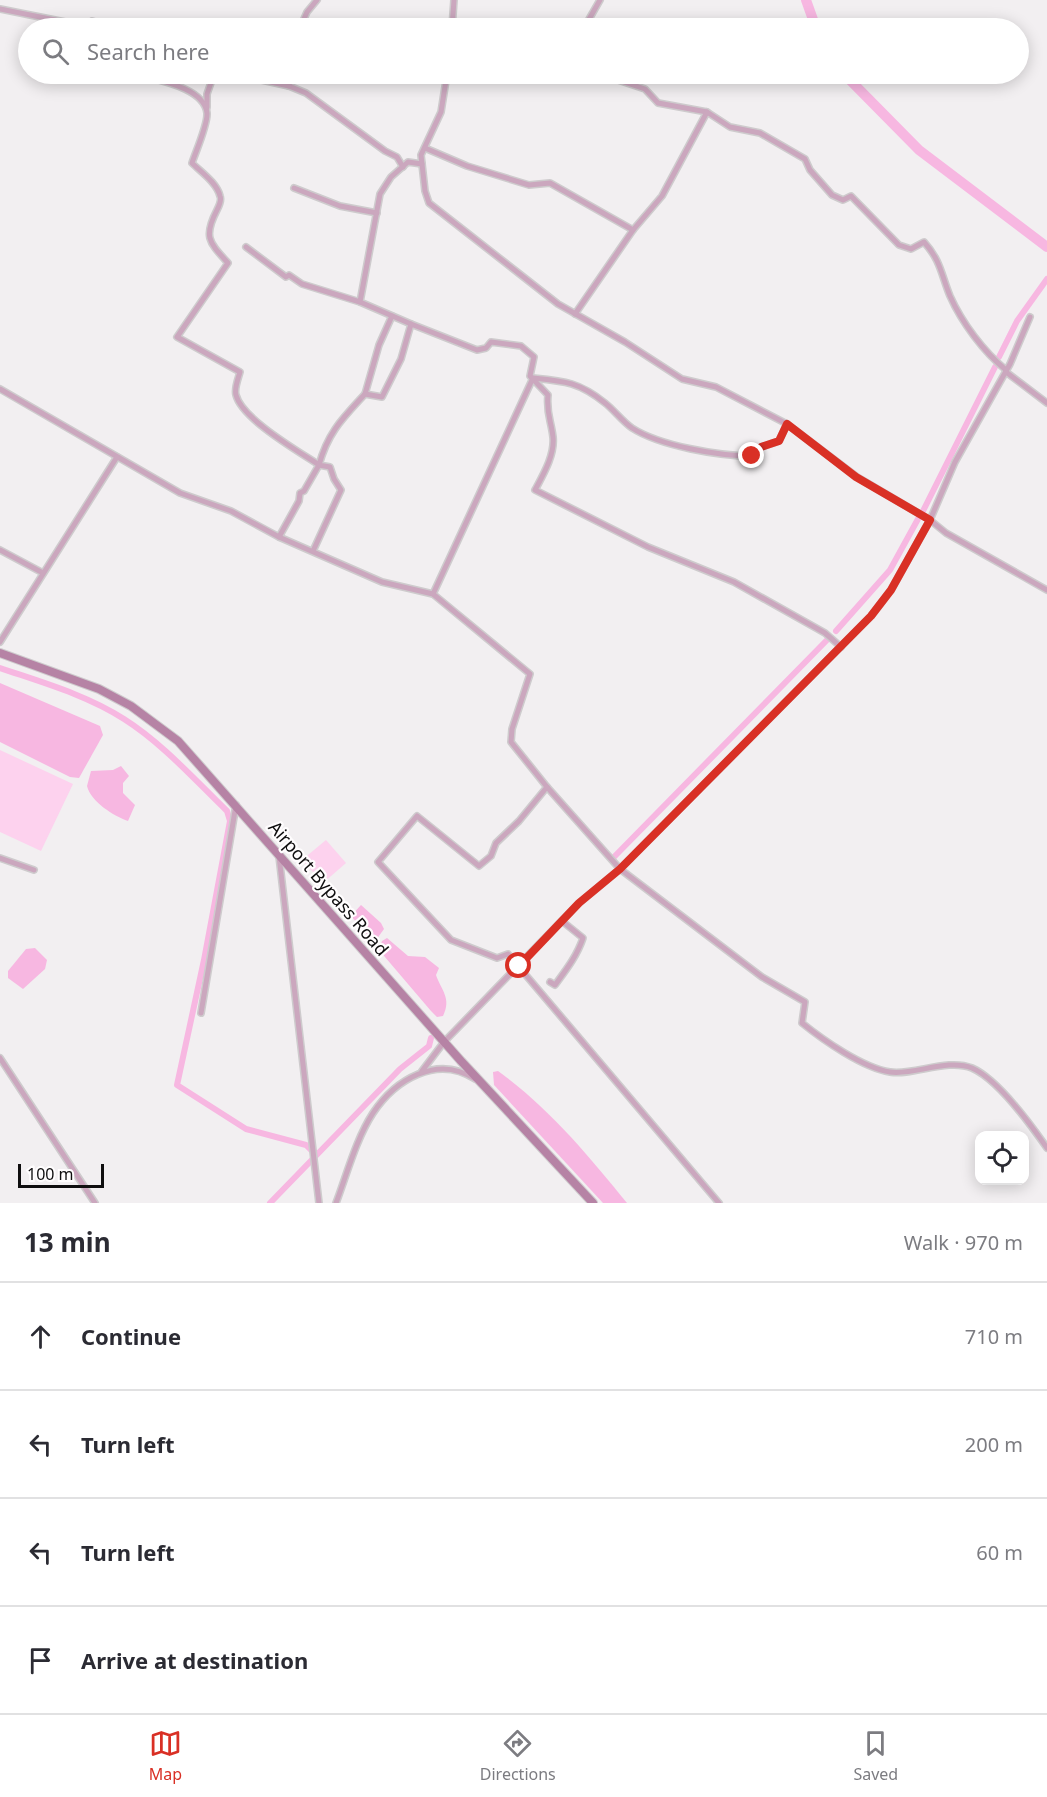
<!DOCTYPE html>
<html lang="en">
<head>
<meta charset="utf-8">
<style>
  body { margin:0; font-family:"Noto Sans",sans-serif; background:#f2f2f3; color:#2b2b33 }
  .controls { position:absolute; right:18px; bottom:18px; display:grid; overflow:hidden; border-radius:12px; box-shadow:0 3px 15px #0003 }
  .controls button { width:54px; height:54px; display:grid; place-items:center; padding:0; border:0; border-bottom:2px solid #e1e1e2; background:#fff; color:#2b2b33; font:30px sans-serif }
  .scale { position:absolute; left:18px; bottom:15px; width:86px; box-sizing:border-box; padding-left:6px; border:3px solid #0f0e0f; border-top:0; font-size:16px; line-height:21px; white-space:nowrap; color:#0f0e0f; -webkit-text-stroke:4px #fffdfe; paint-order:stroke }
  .stop { position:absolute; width:18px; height:18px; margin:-14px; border:4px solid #d93025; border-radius:50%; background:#fff }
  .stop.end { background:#d93025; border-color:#fff; box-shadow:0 2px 6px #0008 }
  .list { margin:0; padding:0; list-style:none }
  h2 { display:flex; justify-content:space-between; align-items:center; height:78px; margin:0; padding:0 24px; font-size:26px }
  h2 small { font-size:20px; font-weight:400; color:#7c7c81 }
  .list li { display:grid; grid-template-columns:39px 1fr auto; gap:18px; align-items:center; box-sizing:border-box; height:108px; padding:0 24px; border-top:2px solid #e1e1e2 }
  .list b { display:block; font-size:22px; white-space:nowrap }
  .list em { font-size:20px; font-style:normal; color:#7c7c81 }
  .icon { flex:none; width:33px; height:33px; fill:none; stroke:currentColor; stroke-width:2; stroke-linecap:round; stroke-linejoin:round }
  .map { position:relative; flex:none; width:1047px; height:1203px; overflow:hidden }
  .search { position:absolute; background:#fff; box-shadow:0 3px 15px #0003; left:18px; right:18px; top:18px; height:66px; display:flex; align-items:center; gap:15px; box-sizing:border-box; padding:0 21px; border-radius:33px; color:#7c7c81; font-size:22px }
  .sheet { height:510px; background:#fff }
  nav { display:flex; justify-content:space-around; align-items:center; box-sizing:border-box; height:84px; border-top:2px solid #e1e1e2; background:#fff; font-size:16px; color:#7c7c81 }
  nav a { display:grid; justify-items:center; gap:3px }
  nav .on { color:#d93025 }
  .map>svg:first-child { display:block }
  .green { fill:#fdd2ee }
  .water { fill:#f7b7e1 }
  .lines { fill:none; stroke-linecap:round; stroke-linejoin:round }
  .canal { stroke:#f7b7e1; stroke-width:6 }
  .river { stroke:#f7b7e1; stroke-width:10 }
  .street-casing { stroke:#cecbcd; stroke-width:8 }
  .secondary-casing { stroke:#cecbcd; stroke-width:10 }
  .street { stroke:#cba7be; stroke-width:5 }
  .secondary { stroke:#b683a5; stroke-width:8 }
  .route { stroke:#d93025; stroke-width:8 }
  .labels { text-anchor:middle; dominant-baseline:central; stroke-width:4.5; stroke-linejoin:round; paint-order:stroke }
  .street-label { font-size:18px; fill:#0f0e0f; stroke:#fffdfe }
</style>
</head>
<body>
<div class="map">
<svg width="1047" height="1203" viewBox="0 0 1047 1203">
  <rect width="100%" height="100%" fill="#f2eff1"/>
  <g class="green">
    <path d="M 0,750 L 73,784 L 41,851 L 0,832 Z"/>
    <path d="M 326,840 L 346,863 L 323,883 L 302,860 Z"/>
  </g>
  <g class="water">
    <path d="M 0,683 L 100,726 L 103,735 L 79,778 L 70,777 L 0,742 Z"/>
    <path d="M 121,766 L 129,776 L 123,783 L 123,793 L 135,805 L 128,821 C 114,816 91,802 87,786 L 91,771 L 113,770 Z"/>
    <path d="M 361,905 L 381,923 L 384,929 L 376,940 L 370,938 L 351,916 Z"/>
    <path d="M 387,938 L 408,956 L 425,957 L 439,968 L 436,975 C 441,990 452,998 443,1016 L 437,1017 L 431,1011 L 379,950 L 382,941 Z"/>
    <path d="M 35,948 L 47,960 L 45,969 L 23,989 L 8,978 L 8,971 L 26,949 Z"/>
    <path d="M 498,1071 C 548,1107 588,1155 627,1203 L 603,1203 L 494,1085 L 493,1072 Z"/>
  </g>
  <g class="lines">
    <g class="canal">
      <path d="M 999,357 L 1017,321 L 1047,279"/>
      <path d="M 923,511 L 995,367"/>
      <path d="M 836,631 L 890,570 L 918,519"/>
      <path d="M 0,668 C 41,682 87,695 124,719 C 162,743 194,779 227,811 L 230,821 L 204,960 L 177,1085 L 246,1129 L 306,1145 L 314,1153"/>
      <path d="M 613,858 L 827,640"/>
      <path d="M 270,1203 L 400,1069 L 429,1046 L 431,1038"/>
    </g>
    <g class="river">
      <path d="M 806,0 L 816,28"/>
      <path d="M 844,74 L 919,150 L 1047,247"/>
    </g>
    <g class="street-casing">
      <g id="street">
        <path d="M 0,9 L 70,23 L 83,28"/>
        <path d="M 452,24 L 464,28"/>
        <path d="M 84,28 L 92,21 L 116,28"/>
        <path d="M 300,28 L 307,12 L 317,0"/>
        <path d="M 452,28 L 454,0"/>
        <path d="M 584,28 L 600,0"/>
        <path d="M 136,74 C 156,80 204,87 207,113 C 208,124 196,151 192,163 C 201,172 217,183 220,196 C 222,200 219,206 217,210 C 203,237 209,242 228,263 L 177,337 L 240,372 C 238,379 234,389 236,395 C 242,419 298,451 319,465 L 304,491 L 300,493 L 299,501 L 279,537"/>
        <path d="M 233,74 L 289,86 L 306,93 L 385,151 L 397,157 L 403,167"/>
        <path d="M 447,74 L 441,112 L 421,155 L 425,191 L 429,203 L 558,304 L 625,342 L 682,379 L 716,387 L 787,424 L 857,477 L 930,520 L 946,533 L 1047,590"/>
        <path d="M 600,74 L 645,89 L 658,103 L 707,112 L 730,127 L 760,133 L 805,159 L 810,170 L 832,195 L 843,200 L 851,196 L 899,245 L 911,249 L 924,242 C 941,261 941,274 950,296 C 962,323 984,352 1006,370"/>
        <path d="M 289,86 L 290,74"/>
        <path d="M 207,107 L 207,94 L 214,74"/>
        <path d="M 425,148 L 467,166 L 529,185 L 550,183 L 633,230 L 575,314"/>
        <path d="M 294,188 L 340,206 L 377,213"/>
        <path d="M 633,230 L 662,196 L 707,112"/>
        <path d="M 246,247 L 286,277 L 289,275 L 302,284 L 360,302"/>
        <path d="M 411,324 L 360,302 L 380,194 L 391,177 L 408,162 L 422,164"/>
        <path d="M 1006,372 L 1047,403"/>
        <path d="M 0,389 L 180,493 L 231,511 L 279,537 L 382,582 L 433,594 L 530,674 L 512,729 L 511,742 L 547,787"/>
        <path d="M 365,394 L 379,345 L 392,316"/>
        <path d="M 0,550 L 43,573"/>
        <path d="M 313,551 L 341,490 L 334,479 L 330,467 L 319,465 C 328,432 343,418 365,394 L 382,397 L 401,359 L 411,324 L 477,350 L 486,348 L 491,342 L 521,346 L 534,357 L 530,376 L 548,395 C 546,413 551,420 553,437 C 555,455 543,475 535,490 L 648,547 L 734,582 L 825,633 L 841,647"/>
        <path d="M 433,594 L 533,378 C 564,381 579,382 605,403 C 614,410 622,421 632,428 C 660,446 719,456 752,456 L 761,447 L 779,441 L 787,424"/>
        <path d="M 0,642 L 117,457"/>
        <path d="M 279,856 L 319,1203"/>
        <path d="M 0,858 L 34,870"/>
        <path d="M 550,982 L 555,985 C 566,970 577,956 583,938 L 562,921"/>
        <path d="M 201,1013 L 236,805"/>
        <path d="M 0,1058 L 95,1203"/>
        <path d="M 422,1071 L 444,1042 L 579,903 L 620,869 L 871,616 L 891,590 L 930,520 L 955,462 L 1010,364 L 1030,317"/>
        <path d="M 336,1203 C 347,1174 356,1139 373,1113 C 395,1080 437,1054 475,1079"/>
        <path d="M 719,1203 L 508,954 L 497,958 L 451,940 L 378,862 L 417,816 L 479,866 L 491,856 L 496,843 L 519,821 L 547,787 L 620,869 L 762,977 L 805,1002 L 802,1023 C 823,1040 863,1068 890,1072 C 913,1076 947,1058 972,1068 C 997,1079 1031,1125 1047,1148"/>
      </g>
    </g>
    <g class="secondary-casing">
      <path id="secondary" d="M 0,653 L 99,689 L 131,706 L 178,741 L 461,1061 L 593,1203"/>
    </g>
    <use href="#street" class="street"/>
    <use href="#secondary" class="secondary"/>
  </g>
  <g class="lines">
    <path class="route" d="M 519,966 L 579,903 L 620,869 L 871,616 L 891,590 L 930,520 L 856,477 L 787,424 L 779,441 L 761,447 L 752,456"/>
  </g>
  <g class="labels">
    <g class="street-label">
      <text transform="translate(329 888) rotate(49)">Airport Bypass Road</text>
    </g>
  </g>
</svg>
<div class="controls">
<button><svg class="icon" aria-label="locate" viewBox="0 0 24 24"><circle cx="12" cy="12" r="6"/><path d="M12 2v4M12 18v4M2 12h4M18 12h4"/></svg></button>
</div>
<div class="scale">100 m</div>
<div class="stop" style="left:519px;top:966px"></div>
<div class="stop end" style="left:752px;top:456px"></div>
<div class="search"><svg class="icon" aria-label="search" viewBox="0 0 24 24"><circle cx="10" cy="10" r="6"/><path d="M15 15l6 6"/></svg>Search here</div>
</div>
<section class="sheet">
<h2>13 min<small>Walk · 970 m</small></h2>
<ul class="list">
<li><svg class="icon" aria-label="ahead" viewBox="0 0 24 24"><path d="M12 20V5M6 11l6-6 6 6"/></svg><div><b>Continue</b></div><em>710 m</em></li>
<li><svg class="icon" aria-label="left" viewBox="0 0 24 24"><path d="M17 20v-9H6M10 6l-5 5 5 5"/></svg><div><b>Turn left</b></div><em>200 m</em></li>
<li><svg class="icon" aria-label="left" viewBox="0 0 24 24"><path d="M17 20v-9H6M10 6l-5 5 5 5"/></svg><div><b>Turn left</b></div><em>60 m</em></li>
<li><svg class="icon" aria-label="arrive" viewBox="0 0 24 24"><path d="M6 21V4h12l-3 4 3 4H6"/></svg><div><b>Arrive at destination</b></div></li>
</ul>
</section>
<nav>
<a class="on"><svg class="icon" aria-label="map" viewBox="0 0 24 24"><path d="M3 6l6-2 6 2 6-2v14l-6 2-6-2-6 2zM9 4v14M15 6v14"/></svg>Map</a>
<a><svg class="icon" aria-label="directions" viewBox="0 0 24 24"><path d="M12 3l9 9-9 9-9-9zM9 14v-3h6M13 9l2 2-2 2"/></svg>Directions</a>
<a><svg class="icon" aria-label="saved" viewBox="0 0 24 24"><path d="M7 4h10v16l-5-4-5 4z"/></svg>Saved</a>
</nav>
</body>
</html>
